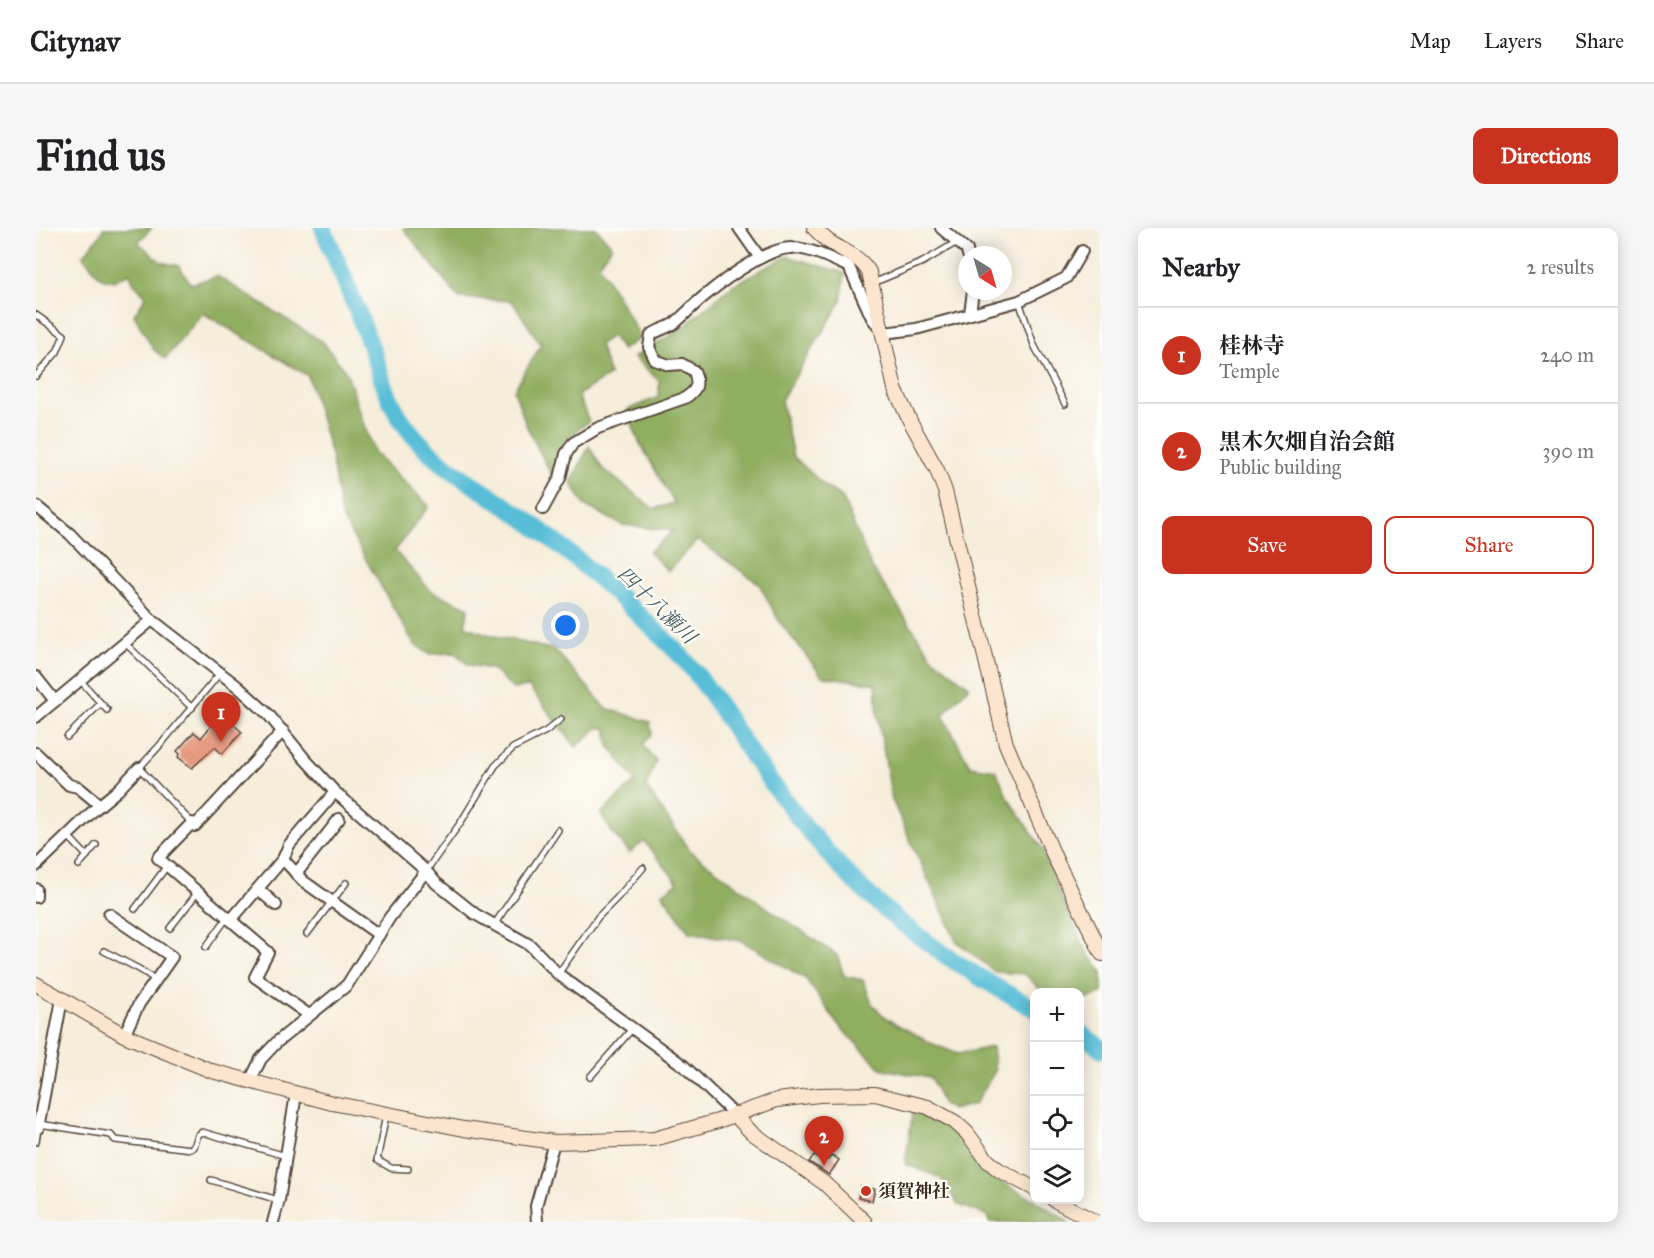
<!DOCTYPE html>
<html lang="en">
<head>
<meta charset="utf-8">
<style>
  body { margin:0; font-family:"IM FELL Great Primer","Noto Serif JP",serif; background:#f6f6f6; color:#202124 }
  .controls { position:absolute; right:18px; bottom:18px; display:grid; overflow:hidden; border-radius:12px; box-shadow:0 3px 15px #0003 }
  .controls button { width:54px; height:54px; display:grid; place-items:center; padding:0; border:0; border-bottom:2px solid #e0e0e0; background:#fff; color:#202124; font:30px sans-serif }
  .compass { position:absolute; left:922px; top:18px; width:54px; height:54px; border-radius:50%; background:#fff; box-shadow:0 3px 15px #0003; rotate:143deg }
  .you { position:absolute; left:530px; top:398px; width:21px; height:21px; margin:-15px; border:4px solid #fff; border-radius:50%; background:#1a73e8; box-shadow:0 0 0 9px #1a73e833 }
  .badge { display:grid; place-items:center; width:39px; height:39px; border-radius:50%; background:#c8321e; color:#fff; font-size:20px; font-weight:700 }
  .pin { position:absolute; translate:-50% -50px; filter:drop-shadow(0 2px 3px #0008) }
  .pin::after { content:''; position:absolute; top:32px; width:21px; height:18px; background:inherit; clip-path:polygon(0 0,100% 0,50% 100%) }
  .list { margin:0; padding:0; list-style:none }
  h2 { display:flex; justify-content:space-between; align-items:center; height:78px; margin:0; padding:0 24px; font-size:26px }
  h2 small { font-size:20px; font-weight:400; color:#757577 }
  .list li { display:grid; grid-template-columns:39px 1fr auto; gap:18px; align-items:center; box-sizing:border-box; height:96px; padding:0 24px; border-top:2px solid #e0e0e0 }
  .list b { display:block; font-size:22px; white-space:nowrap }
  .list p { margin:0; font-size:20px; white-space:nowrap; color:#757577 }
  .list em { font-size:20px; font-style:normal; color:#757577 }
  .actions { display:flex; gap:12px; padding:18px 24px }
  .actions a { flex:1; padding:14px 0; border:2px solid #c8321e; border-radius:12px; text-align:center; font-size:21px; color:#c8321e }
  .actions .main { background:#c8321e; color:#fff }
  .icon { flex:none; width:33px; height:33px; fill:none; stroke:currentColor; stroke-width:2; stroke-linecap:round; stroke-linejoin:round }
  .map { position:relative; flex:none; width:1066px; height:994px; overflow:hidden; border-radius:12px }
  header { display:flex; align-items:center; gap:36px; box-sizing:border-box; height:84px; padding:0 30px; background:#fff; border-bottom:2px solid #e0e0e0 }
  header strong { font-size:28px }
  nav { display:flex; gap:33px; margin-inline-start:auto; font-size:21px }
  .intro { display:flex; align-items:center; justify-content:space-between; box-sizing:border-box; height:144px; padding:0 36px }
  h1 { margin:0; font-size:42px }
  .button { padding:15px 27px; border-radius:12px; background:#c8321e; color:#fff; font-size:21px; font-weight:700 }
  main { display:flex; gap:36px; padding:0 36px }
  aside { flex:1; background:#fff; border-radius:12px; box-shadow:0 3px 15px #0003 }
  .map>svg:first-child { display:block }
  .forest { fill:#90ae61; stroke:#666c40; stroke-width:1.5 }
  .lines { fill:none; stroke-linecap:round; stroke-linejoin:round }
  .river { stroke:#59bed7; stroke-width:18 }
  .building { fill:#e5997f }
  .lane-casing { stroke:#57473a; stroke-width:8 }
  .street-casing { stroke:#57473a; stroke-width:14 }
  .secondary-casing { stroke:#57473a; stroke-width:16 }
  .lane { stroke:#fff; stroke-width:5 }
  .street { stroke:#fff; stroke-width:10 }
  .secondary { stroke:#fbe5cf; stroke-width:14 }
  .poi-dot { fill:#c8321e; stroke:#fdfcf7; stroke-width:2 }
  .labels { text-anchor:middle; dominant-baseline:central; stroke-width:4.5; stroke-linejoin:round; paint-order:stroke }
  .poi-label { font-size:18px; font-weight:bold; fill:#3b2a1e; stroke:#fdfcf7; text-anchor:start }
  .water-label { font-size:20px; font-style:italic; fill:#465e5f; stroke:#fdfcf7 }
</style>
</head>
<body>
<header>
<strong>Citynav</strong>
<nav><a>Map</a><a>Layers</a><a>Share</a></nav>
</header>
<div class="intro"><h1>Find us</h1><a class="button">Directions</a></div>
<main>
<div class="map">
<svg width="1066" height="994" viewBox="0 0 1066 994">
  <rect width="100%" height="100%" fill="#fdfcf7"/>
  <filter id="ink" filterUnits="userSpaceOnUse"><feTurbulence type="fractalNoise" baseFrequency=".0167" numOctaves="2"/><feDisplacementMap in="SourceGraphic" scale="12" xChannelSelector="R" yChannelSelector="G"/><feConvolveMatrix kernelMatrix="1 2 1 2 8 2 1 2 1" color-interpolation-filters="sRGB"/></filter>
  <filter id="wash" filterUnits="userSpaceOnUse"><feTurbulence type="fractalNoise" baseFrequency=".008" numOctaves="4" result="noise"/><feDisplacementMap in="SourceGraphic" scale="24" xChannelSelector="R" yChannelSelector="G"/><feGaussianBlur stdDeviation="1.35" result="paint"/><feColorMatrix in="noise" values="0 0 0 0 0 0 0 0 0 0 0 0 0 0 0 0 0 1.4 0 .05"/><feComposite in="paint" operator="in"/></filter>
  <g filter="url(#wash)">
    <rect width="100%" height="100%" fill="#f6edda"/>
    <g class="forest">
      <path d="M 67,0 L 116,0 L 102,14 L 125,34 L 143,38 L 155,56 L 181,48 L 287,114 L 311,145 L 325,189 L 339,225 L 393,278 L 359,323 L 395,363 L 433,380 L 429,398 L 451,406 L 519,422 L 570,480 L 614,494 L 616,506 L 607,517 L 620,533 L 610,559 L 654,623 L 733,681 L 801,727 L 808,748 L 827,752 L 836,776 L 851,791 L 897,816 L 922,826 L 956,819 L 959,843 L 939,876 L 916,882 L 907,877 L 895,850 L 846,841 L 804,799 L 770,751 L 706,713 L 653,704 L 626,665 L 642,655 L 608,613 L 594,625 L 575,603 L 565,586 L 599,553 L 573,518 L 570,500 L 562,500 L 540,519 L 493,459 L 477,461 L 456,441 L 433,437 L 419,425 L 393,426 L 378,416 L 305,288 L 295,227 L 272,148 L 167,85 L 129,131 L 117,121 L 98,87 L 110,68 L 98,55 L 93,45 L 78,53 L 65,50 L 47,28 L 67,3 Z"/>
      <path d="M 367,0 L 560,0 L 576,18 L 563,36 L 605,110 L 586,122 L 576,108 L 563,117 L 574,147 L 542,167 L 553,193 L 530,212 L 516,248 L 490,197 L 478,162 L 505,117 L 476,73 L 423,70 Z"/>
      <path d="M 751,28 L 809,45 L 805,74 L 745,172 L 757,228 L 790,259 L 806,269 L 836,340 L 896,429 L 933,458 L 907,487 L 934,538 L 960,542 L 971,568 L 1008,623 L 1021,660 L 1051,724 L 1066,743 L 1066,764 L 1062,767 L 1044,773 L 1044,764 L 1006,764 L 989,746 L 959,744 L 920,713 L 856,572 L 842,490 L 840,456 L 786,448 L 743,393 L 723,356 L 662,312 L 632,343 L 613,324 L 637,303 L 586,297 L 548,277 L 535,254 L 553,218 L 566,240 L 618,281 L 638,275 L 602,212 L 591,182 L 623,169 L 623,153 L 598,129 L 645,101 L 695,58 Z"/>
      <path d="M 877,882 L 917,901 L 955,949 L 997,971 L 1033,994 L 953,994 L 951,987 L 922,977 L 905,950 L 869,936 Z"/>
    </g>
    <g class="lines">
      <g class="river">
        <path d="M 287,0 C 302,37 318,73 332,111 C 342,137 349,167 365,191 C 393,235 444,259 486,289 C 538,326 593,376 638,421 C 673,455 695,500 724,539 C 753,579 783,618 817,652 C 869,704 934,746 999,781"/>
        <path d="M 1044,805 L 1066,821"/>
      </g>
    </g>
    <g id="blocks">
      <g class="building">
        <path d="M 188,488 L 206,504 L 186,526 L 179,519 L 156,540 L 142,529 L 144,526 L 141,523 L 158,504 L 165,510 L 180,492 L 183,494 Z"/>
        <path d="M 778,927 L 784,932 L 787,929 L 792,932 L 796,927 L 803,932 L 793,947 L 773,934 Z"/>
        <path d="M 825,958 L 839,961 L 836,973 L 822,970 Z"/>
      </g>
    </g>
  </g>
  <g filter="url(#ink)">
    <use href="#blocks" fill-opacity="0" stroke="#57473a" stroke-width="1.5"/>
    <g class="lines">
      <g class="lane-casing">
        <g id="lane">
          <path d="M 837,55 L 887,34 L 921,14"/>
          <path d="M 983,73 L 998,117 L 1029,176"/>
          <path d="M 0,87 L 28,107 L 21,124 L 0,148"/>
          <path d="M 89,415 L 156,480"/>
          <path d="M 44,452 L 71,482"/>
          <path d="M 31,509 L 64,476"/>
          <path d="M 156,595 L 103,540 L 126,515 L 184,445"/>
          <path d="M 32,608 L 51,628"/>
          <path d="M 43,637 L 60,617"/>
          <path d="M 390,643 L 425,594 L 459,538 L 477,520 L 510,503 L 525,491"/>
          <path d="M 99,681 L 131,638"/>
          <path d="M 458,697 L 522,602"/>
          <path d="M 134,700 L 162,664"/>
          <path d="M 271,706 L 310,655"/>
          <path d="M 170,719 L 188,694 L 193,692"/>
          <path d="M 68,723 L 103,741 L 120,752"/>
          <path d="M 522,746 L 562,689 L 581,670 L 607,640"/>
          <path d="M 554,849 L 596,801"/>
          <path d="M 350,887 L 341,932 L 355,940 L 372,941"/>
          <path d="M 3,896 L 75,907 L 79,912 L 155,921 L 158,919 L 162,907 L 166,904 L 250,928"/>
          <path d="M 0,914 L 2,900"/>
          <path d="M 175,952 L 242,972"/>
        </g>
      </g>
      <g class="street-casing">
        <g id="street">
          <path d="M 703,0 L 724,30"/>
          <path d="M 905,0 L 931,22 L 932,27"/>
          <path d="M 934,86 L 937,63"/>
          <path d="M 0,278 L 34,306 L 116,392 L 201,458 L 232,486 L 268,530 L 299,564 L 390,643 L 400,655 L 439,686 L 494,717 L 522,746 L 648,838 L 698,886"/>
          <path d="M 507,281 L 524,250 L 530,226 L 537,215 L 562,200 L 649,170 C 661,162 663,157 658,143 L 646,136 L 633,137 L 619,132 L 613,119 L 615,107 C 623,101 633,100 640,94 C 651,85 660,74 671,66 C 689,51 733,19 756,20 C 775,20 796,31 813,39 L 836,90 L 848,105 L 880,101 L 983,73 L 1030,50 L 1046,23"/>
          <path d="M 0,449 L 19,473"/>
          <path d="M 0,489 L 116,392"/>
          <path d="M 247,503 L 159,598 L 156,595 L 122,630 L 232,724 L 219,749 L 273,787"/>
          <path d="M 0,525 L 33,557 L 42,559 L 64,577"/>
          <path d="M 247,631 L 267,653 L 343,707"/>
          <path d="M 0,638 L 58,582 L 82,562 L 103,540"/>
          <path d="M 260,646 L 303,591"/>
          <path d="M 0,661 L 0,669"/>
          <path d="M 222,661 L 240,677"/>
          <path d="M 73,686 L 136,729 L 103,776 L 88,807"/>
          <path d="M 195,692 L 247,631 L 253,617 L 299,564"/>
          <path d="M 214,853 L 225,831 L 241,814 L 311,757 L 354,689 L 390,643"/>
          <path d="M 2,900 L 26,771"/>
          <path d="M 237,994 L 243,972 L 260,866"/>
          <path d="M 501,994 L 500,978 L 518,914"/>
        </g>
      </g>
      <g class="secondary-casing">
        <g id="secondary">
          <path d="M 778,0 C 782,4 787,9 792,13 C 807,23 824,28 833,44 L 859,161 L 873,191 L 901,242 L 909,263 L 970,516 L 1019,630 L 1066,726"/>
          <path d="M 0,756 L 88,807 L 176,843 L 296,875 L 428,901 L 518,914 L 618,911 L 682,893 L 741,872 L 783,867 L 839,866 L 892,879 L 919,894 L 931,905 L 952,933 L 963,942 L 999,961"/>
          <path d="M 698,886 L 715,904 L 788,955 L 829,994"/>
          <path d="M 1018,972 L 1060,994"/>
        </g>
      </g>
      <use href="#lane" class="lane"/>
      <use href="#street" class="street"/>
      <use href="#secondary" class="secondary"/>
    </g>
  </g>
  <circle class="poi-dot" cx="830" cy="963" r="6"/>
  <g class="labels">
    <g class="poi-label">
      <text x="842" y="963">須賀神社</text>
    </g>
    <g class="water-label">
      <text transform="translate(621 377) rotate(44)">四十八瀬川</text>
    </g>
  </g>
</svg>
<div class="controls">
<button>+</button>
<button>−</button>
<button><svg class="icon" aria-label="locate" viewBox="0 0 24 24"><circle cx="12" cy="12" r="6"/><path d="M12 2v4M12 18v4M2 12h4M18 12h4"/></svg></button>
<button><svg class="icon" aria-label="layers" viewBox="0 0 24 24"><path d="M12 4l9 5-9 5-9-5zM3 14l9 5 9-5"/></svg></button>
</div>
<svg class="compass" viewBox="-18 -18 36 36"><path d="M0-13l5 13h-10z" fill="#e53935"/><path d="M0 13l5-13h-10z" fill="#757577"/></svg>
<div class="you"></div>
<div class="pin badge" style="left:185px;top:514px">1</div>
<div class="pin badge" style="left:788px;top:938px">2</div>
</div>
<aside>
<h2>Nearby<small>2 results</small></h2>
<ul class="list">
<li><span class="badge">1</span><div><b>桂林寺</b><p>Temple</p></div><em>240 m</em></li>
<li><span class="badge">2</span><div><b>黒木欠畑自治会館</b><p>Public building</p></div><em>390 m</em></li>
</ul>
<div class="actions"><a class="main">Save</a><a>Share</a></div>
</aside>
</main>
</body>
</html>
